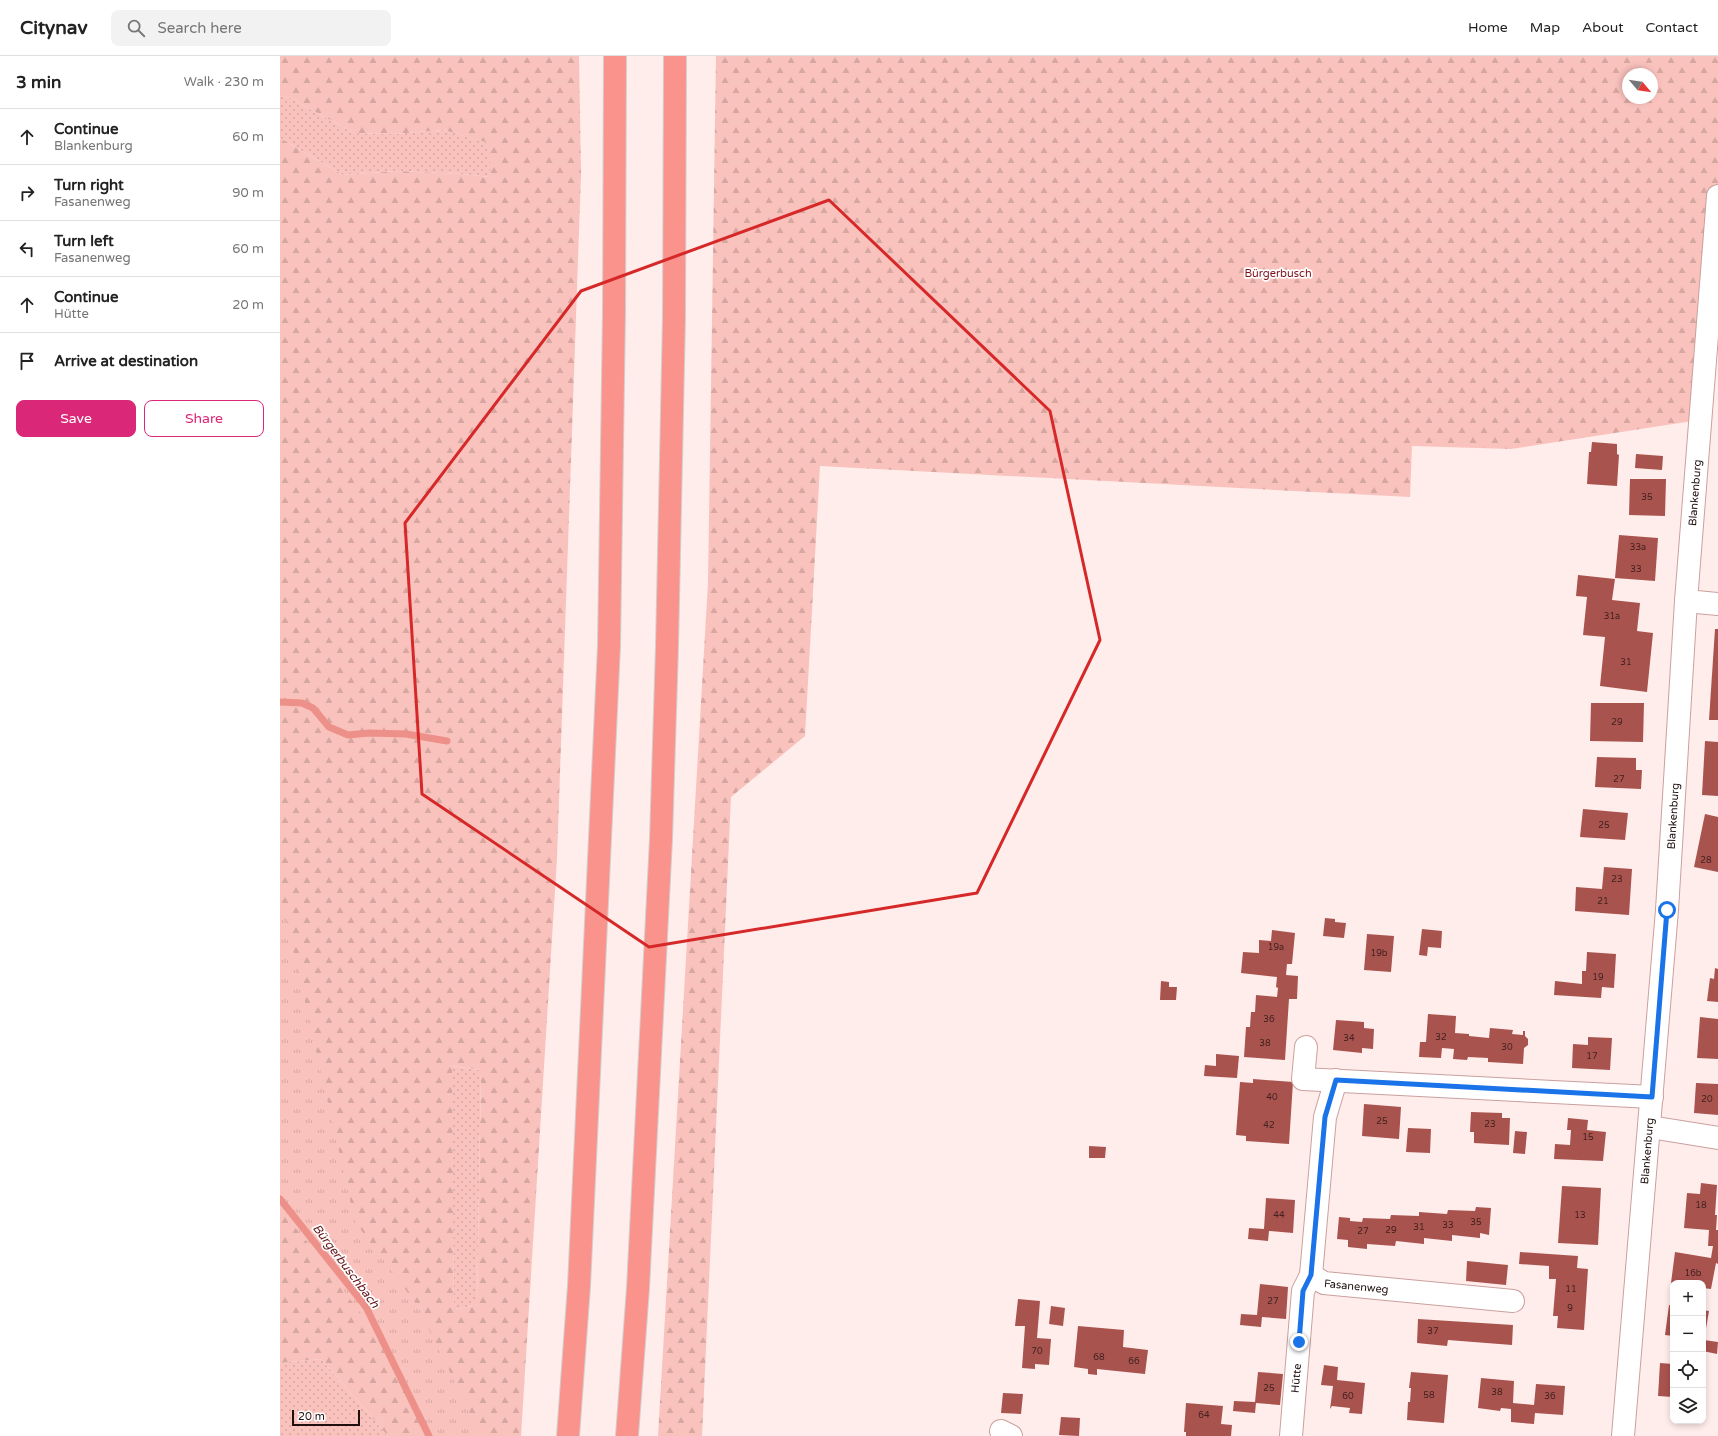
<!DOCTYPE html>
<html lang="en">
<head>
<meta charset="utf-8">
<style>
  body { margin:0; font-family:"Varela Round",sans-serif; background:#f2f2f2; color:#222 }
  .controls { position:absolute; right:12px; bottom:12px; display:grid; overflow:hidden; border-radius:8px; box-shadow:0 2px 6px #0003 }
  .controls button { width:36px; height:36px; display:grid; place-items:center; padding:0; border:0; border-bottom:1px solid #e0e0e0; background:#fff; color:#222; font:20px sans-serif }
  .compass { position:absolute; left:1342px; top:12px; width:36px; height:36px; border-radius:50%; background:#fff; box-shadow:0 2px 6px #0003; rotate:119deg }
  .scale { position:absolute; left:12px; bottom:10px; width:68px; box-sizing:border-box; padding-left:4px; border:2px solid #201110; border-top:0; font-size:11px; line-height:14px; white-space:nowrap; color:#201110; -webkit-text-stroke:3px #fff; paint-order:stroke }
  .stop { position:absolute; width:12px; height:12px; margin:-9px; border:3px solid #1a73e8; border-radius:50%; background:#fff }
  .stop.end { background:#1a73e8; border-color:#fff; box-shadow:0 1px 4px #0008 }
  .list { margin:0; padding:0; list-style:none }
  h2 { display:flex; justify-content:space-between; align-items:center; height:52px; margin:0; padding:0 16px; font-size:17px }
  h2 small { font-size:13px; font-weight:400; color:#767676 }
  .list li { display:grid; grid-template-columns:26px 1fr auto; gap:12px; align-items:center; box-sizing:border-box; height:56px; padding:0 16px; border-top:1px solid #e0e0e0 }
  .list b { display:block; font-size:15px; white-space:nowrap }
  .list p { margin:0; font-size:13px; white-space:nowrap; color:#767676 }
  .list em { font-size:13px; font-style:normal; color:#767676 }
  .actions { display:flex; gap:8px; padding:12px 16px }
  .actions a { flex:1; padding:9px 0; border:1px solid #db2777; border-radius:8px; text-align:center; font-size:14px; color:#db2777 }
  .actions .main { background:#db2777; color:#fff }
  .icon { flex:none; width:22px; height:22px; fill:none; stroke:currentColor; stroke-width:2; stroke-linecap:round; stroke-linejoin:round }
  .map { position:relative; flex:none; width:1438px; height:1380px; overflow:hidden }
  header { display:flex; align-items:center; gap:24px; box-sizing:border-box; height:56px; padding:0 20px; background:#fff; border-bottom:1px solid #e0e0e0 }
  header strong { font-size:19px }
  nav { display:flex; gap:22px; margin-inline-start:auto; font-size:14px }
  .search { width:280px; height:36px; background:#f2f2f2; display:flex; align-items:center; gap:10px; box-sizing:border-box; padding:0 14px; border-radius:8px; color:#767676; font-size:15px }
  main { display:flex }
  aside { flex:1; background:#fff }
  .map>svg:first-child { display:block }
  .grass { fill:url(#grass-dots) }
  .forest { fill:url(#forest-firs); fill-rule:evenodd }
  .park { fill:url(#park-tufts) }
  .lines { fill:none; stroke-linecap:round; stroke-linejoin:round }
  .stream { stroke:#ec9089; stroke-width:7 }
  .building { fill:#a9534f }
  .minor-casing { stroke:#caa09d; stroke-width:24 }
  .highway-casing { stroke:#d2cfcf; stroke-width:24 }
  .minor { stroke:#fff; stroke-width:22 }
  .highway { stroke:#fa938c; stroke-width:22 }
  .route { stroke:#1a73e8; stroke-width:5 }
  .marked { fill:none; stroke:#d62828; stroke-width:3; stroke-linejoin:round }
  .labels { text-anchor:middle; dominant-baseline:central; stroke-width:3.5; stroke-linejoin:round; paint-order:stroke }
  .number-label { font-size:9px; fill:#422220 }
  .park-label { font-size:11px; fill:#7f1019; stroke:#fff }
  .street-label { font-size:11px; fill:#201110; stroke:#fff }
  .water-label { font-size:12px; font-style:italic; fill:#641215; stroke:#fff }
</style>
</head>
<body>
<header>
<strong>Citynav</strong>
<div class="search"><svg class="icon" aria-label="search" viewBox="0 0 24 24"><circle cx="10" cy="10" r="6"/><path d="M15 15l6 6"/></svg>Search here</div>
<nav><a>Home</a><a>Map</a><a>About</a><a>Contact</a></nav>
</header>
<main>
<aside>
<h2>3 min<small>Walk · 230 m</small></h2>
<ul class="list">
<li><svg class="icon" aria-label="ahead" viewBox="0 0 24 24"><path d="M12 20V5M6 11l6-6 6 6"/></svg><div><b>Continue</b><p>Blankenburg</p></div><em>60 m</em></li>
<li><svg class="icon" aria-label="right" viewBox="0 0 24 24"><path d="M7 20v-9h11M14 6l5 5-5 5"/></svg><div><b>Turn right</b><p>Fasanenweg</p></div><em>90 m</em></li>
<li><svg class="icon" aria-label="left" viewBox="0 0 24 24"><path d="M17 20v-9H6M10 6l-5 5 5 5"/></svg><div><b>Turn left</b><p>Fasanenweg</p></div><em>60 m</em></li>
<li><svg class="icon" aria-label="ahead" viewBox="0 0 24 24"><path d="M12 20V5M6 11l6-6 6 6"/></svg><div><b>Continue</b><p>Hütte</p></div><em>20 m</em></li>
<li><svg class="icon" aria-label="arrive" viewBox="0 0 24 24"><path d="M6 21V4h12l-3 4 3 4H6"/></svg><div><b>Arrive at destination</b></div></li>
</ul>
<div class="actions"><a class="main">Save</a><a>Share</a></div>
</aside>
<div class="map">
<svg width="1438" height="1380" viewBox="0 0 1438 1380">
  <defs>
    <pattern id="grass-dots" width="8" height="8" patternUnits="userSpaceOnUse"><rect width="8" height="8" fill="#fac2bd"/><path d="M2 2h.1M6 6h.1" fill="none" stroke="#d6a6a1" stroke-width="1.8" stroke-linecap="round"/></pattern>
    <pattern id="forest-firs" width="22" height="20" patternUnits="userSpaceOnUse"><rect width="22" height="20" fill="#fac2bd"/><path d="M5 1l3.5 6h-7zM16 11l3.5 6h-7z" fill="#d6a6a1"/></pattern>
    <pattern id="park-tufts" width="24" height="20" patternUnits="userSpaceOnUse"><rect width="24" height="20" fill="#fac2bd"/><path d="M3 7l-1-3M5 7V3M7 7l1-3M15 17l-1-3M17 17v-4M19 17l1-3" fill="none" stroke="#d6a6a1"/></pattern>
  </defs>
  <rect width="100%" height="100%" fill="#ffedeb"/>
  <g class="grass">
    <path d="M 0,40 L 10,42 L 74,77 L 114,78 L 164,74 L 210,87 L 210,121 L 183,118 L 117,115 L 63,119 L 0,82 Z"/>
    <path d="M 171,1010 L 201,1014 L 197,1249 L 174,1254 Z"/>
    <path d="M 41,1303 L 108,1380 L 0,1380 L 0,1307 Z"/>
  </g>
  <g class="forest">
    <path d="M 0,0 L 299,0 L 301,118 L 277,802 L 241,1380 L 108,1380 L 41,1303 L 0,1307 L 0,82 L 63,119 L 117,115 L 183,118 L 210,121 L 209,87 L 164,74 L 114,78 L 74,77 L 10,42 L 0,40 ZM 172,1010 L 201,1014 L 197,1249 L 174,1254 Z"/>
    <path d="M 436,0 L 1438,0 L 1438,279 L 1432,362 L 1231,393 L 1132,390 L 1130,441 L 540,410 L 525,680 L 451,741 L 422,1380 L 378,1380 L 428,527 ZM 1348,18 L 1372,18 L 1372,42 L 1348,42 Z"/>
  </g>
  <path class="park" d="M 0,836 L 75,1166 L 137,1249 L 201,1380 L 151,1380 L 90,1269 L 0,1152 Z"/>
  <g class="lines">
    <g class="stream">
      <path d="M 0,646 L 22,647 L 33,652 L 49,671 L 68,679 L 89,677 L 126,678 L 167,685"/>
      <path d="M 0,1143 L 86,1251 L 149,1380"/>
    </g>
  </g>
  <g class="building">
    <path d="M 1312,386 L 1337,388 L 1337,398 L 1339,399 L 1337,430 L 1307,428 L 1309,396 L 1311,396 Z"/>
    <path d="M 1356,398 L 1383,400 L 1382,414 L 1355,412 Z"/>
    <path d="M 1350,423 L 1386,423 L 1385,460 L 1349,459 Z"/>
    <path d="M 1339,479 L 1378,482 L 1375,525 L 1335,522 Z"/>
    <path d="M 1298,519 L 1335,523 L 1332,544 L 1360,547 L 1357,575 L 1373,577 L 1367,636 L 1320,630 L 1325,581 L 1303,579 L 1307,541 L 1296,540 Z"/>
    <path d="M 1435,573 L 1438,573 L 1438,664 L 1429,664 Z"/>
    <path d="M 1311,647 L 1364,647 L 1363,686 L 1310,685 Z"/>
    <path d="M 1425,685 L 1438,686 L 1438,740 L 1422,739 Z"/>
    <path d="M 1317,701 L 1356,702 L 1356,714 L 1362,714 L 1361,733 L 1315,731 Z"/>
    <path d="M 1303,753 L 1348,757 L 1345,784 L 1300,781 Z"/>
    <path d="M 1425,758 L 1438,761 L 1438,816 L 1414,811 Z"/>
    <path d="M 1324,811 L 1352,813 L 1349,859 L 1295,855 L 1296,831 L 1322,833 Z"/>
    <path d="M 1045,862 L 1055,863 L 1055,866 L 1066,867 L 1064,882 L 1043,880 Z"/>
    <path d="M 1142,873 L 1162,875 L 1161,892 L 1148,891 L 1147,900 L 1139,899 Z"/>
    <path d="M 992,874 L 1015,877 L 1012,908 L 1007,908 L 1006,919 L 1018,920 L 1017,943 L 1009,943 L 1005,1004 L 964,1001 L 966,971 L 970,971 L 971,956 L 975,956 L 976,939 L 997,941 L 998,932 L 996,931 L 997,921 L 961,917 L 963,896 L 979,897 L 979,884 L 991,885 Z"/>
    <path d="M 1087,878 L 1114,880 L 1111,916 L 1084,914 Z"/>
    <path d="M 1307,896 L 1336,898 L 1334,932 L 1322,931 L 1321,942 L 1274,939 L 1275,925 L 1302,928 L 1302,915 L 1306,915 Z"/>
    <path d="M 1435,912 L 1438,913 L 1438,946 L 1427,945 L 1430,922 L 1434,923 Z"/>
    <path d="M 881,925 L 889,926 L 889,931 L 897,931 L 896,944 L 880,944 Z"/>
    <path d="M 1148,958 L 1176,960 L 1175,977 L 1189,978 L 1189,980 L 1209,982 L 1210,972 L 1233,974 L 1232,978 L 1243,979 L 1243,975 L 1245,975 L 1245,980 L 1248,983 L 1248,989 L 1244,992 L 1243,1008 L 1208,1006 L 1208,1002 L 1188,1001 L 1187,1004 L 1173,1003 L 1174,993 L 1162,992 L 1161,1002 L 1139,1001 L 1140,986 L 1146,986 Z"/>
    <path d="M 1420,961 L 1438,963 L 1438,1003 L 1417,1002 Z"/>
    <path d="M 1056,964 L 1084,966 L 1084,972 L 1094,973 L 1093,993 L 1082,992 L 1082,997 L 1053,994 Z"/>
    <path d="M 1308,981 L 1332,982 L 1330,1014 L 1292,1012 L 1293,988 L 1308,989 Z"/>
    <path d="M 936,998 L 959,1000 L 957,1022 L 924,1020 L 925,1009 L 936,1010 Z"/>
    <path d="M 973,1023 L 1013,1026 L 1009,1088 L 966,1085 L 966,1080 L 956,1079 L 960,1026 L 973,1027 Z"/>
    <path d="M 1416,1027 L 1438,1028 L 1438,1059 L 1414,1057 Z"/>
    <path d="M 1084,1048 L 1121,1051 L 1119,1083 L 1082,1080 Z"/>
    <path d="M 1191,1056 L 1222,1057 L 1222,1062 L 1230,1062 L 1229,1089 L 1194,1087 L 1194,1076 L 1190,1076 Z"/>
    <path d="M 1288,1062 L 1308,1064 L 1307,1074 L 1326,1076 L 1323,1105 L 1274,1103 L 1275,1088 L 1290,1089 L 1291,1074 L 1287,1074 Z"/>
    <path d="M 1128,1072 L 1151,1073 L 1150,1097 L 1126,1096 Z"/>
    <path d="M 1235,1075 L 1247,1076 L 1245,1098 L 1233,1097 Z"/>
    <path d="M 809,1090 L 826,1091 L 825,1102 L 809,1102 Z"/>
    <path d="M 1421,1127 L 1437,1129 L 1435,1159 L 1437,1159 L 1436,1174 L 1438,1174 L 1438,1208 L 1436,1207 L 1431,1233 L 1423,1232 L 1423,1227 L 1391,1227 L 1395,1196 L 1431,1202 L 1433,1190 L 1428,1190 L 1429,1174 L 1404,1172 L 1407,1137 L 1420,1138 Z"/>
    <path d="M 1282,1130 L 1321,1132 L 1318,1189 L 1278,1187 Z"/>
    <path d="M 986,1142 L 1015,1144 L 1013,1177 L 989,1175 L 988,1185 L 968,1183 L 969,1172 L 984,1173 Z"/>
    <path d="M 1196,1151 L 1211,1152 L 1209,1179 L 1200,1177 L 1200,1182 L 1172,1179 L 1172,1185 L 1144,1182 L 1144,1188 L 1116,1185 L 1115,1190 L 1087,1188 L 1087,1193 L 1068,1191 L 1068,1184 L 1057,1183 L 1059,1161 L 1070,1162 L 1070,1165 L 1082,1166 L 1083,1162 L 1110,1163 L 1111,1159 L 1139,1160 L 1139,1156 L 1167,1158 L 1168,1154 L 1195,1155 Z"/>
    <path d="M 1240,1196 L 1298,1200 L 1297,1212 L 1308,1213 L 1304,1274 L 1277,1272 L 1278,1260 L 1273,1260 L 1276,1223 L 1269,1223 L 1269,1210 L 1239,1208 Z"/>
    <path d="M 1187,1205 L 1228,1209 L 1226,1229 L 1186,1225 Z"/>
    <path d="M 980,1228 L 1008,1231 L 1006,1263 L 982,1261 L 981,1271 L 960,1269 L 961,1258 L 977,1259 Z"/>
    <path d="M 738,1243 L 760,1245 L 757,1282 L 771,1283 L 769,1309 L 755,1308 L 755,1313 L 742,1312 L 745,1270 L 735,1270 Z"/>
    <path d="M 1389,1249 L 1393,1250 L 1393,1280 L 1385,1279 Z"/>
    <path d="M 771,1250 L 785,1252 L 783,1270 L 769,1268 Z"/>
    <path d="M 1423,1254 L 1429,1255 L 1424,1284 L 1438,1286 L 1437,1298 L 1423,1295 Z"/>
    <path d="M 1138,1263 L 1233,1269 L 1232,1289 L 1168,1284 L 1167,1290 L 1137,1287 Z"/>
    <path d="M 798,1270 L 844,1274 L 843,1291 L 868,1294 L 865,1318 L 817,1313 L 817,1319 L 808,1318 L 808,1313 L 794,1311 Z"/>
    <path d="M 1380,1307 L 1393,1308 L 1393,1341 L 1378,1340 Z"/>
    <path d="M 1044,1309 L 1058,1311 L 1057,1324 L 1085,1327 L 1082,1358 L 1069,1357 L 1070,1352 L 1052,1350 L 1050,1353 L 1053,1330 L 1041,1329 Z"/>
    <path d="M 978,1316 L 1003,1318 L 1000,1349 L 976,1347 L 975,1357 L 953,1355 L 954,1345 L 975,1346 Z"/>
    <path d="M 1131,1316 L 1168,1319 L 1164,1367 L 1127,1364 L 1128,1346 L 1130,1346 L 1131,1332 L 1129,1332 Z"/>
    <path d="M 1201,1322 L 1234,1325 L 1233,1347 L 1254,1349 L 1256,1328 L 1285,1330 L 1283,1359 L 1255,1357 L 1254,1368 L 1242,1367 L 1231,1366 L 1231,1353 L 1221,1352 L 1220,1355 L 1198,1352 Z"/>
    <path d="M 723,1337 L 743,1338 L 741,1358 L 721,1357 Z"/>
    <path d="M 906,1347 L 943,1350 L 941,1368 L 952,1369 L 951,1380 L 906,1380 L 906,1376 L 904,1376 Z"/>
    <path d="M 781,1361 L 800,1362 L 799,1380 L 779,1379 Z"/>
  </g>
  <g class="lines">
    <g class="minor-casing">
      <g id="minor">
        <path d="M 1406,545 L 1438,548"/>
        <path d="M 1026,991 L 1023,1023 L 1372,1041"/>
        <path id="s1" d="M 1056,1024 L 1045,1061 L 1031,1219 L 1044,1227 L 1233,1245"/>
        <path d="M 1370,1071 L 1438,1082"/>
        <path d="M 721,1375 L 731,1380"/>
        <path id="s2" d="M 1011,1380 L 1023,1235 L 1031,1219"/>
        <path id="s3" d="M 1343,1380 L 1387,854 L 1406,545 L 1438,140"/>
      </g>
    </g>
    <g class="highway-casing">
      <g id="highway">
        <path d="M 288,1380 L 299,1230 L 329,590 L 334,256 L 335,0"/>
        <path d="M 347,1380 L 358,1232 L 381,783 L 387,591 L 394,261 L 395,0"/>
      </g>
    </g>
    <use href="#minor" class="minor"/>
    <use href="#highway" class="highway"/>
  </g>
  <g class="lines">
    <path class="route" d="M 1019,1286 L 1023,1235 L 1031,1219 L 1045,1061 L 1056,1024 L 1372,1041 L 1387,854"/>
  </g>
  <path class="marked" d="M 549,144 L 770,355 L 820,584 L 697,837 L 369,891 L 142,738 L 125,467 L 301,235 Z"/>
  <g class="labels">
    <g class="number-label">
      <text x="1367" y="441">35</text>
      <text x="1358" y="491">33a</text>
      <text x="1356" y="513">33</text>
      <text x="1332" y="560">31a</text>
      <text x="1346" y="606">31</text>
      <text x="1337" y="666">29</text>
      <text x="1339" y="723">27</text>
      <text x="1324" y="769">25</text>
      <text x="1426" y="804">28</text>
      <text x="1337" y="823">23</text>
      <text x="1323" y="845">21</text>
      <text x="996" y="891">19a</text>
      <text x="1099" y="897">19b</text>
      <text x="1318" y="921">19</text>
      <text x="989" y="963">36</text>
      <text x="1161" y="981">32</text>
      <text x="1069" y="982">34</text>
      <text x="985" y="987">38</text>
      <text x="1227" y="991">30</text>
      <text x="1312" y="1000">17</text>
      <text x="992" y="1041">40</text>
      <text x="1427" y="1043">20</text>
      <text x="1102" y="1065">25</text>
      <text x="1210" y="1068">23</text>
      <text x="989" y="1069">42</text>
      <text x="1308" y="1081">15</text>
      <text x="1421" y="1149">18</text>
      <text x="999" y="1159">44</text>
      <text x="1300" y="1159">13</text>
      <text x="1196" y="1166">35</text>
      <text x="1168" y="1169">33</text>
      <text x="1139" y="1171">31</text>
      <text x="1111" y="1174">29</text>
      <text x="1083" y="1175">27</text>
      <text x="1413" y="1217">16b</text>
      <text x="1291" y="1233">11</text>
      <text x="993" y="1245">27</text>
      <text x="1290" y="1252">9</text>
      <text x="1153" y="1275">37</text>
      <text x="757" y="1295">70</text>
      <text x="819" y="1301">68</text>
      <text x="854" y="1305">66</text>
      <text x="989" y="1332">25</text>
      <text x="1217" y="1336">38</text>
      <text x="1149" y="1339">58</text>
      <text x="1068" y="1340">60</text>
      <text x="1270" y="1340">36</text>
      <text x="924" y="1359">64</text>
    </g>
    <g class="park-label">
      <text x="998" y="217">Bürgerbusch</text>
    </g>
    <g class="street-label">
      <text stroke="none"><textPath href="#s3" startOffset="946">Blankenburg</textPath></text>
      <text stroke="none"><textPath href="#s3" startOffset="622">Blankenburg</textPath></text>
      <text stroke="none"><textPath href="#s3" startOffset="286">Blankenburg</textPath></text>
      <text stroke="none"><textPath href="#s1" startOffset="245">Fasanenweg</textPath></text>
      <text stroke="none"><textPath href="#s2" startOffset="58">Hütte</textPath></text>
    </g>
    <g class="water-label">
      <text transform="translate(66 1210) rotate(53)">Bürgerbuschbach</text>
    </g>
  </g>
</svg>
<div class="controls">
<button>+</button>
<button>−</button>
<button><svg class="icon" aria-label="locate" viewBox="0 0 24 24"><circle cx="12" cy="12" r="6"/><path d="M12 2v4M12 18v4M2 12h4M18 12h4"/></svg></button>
<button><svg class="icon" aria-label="layers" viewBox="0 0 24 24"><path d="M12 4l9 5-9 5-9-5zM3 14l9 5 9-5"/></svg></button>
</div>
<svg class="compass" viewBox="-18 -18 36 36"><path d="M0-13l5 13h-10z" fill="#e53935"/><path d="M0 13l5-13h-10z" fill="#767676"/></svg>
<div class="scale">20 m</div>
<div class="stop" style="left:1387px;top:854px"></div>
<div class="stop end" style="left:1019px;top:1286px"></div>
</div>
</main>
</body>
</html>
